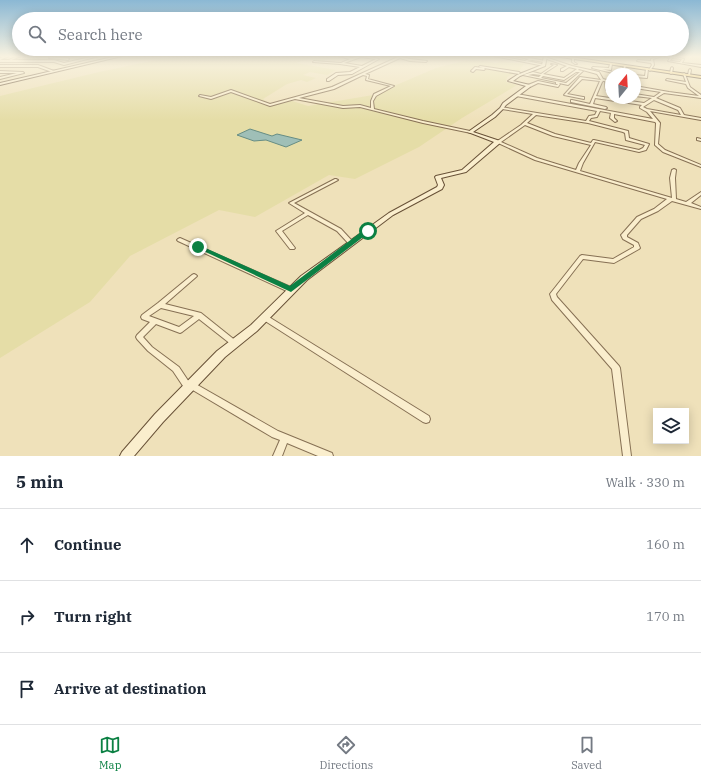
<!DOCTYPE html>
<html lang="en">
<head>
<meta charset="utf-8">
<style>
  body { margin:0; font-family:"IBM Plex Serif",serif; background:#f2f2f3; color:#1f2937 }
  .controls { position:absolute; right:12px; bottom:12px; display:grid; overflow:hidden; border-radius:0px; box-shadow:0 2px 10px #0003 }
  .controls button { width:36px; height:36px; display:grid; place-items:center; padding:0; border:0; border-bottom:1px solid #e0e1e3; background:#fff; color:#1f2937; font:20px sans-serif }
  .compass { position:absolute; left:605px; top:68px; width:36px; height:36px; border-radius:50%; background:#fff; box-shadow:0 2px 10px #0003; rotate:18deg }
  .stop { position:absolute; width:12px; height:12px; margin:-9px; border:3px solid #0b8043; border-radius:50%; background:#fff }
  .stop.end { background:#0b8043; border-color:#fff; box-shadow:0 1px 4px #0008 }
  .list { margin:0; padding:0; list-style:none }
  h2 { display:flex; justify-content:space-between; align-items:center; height:52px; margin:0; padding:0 16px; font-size:17px }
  h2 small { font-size:13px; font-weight:400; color:#747a83 }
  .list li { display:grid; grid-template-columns:26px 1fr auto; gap:12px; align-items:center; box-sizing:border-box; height:72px; padding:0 16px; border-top:1px solid #e0e1e3 }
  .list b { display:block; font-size:15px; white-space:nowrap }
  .list em { font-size:13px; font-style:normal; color:#747a83 }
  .icon { flex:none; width:22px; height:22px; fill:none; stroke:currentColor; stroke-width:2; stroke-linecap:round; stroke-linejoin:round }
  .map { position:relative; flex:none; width:701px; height:456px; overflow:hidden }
  .search { position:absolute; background:#fff; box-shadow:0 2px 10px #0003; left:12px; right:12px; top:12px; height:44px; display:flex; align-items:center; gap:10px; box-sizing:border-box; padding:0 14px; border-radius:22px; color:#747a83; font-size:15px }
  .sheet { height:268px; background:#fff }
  nav { display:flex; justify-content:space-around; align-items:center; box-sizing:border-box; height:56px; border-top:1px solid #e0e1e3; background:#fff; font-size:11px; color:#747a83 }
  nav a { display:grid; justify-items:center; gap:2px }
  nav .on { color:#0b8043 }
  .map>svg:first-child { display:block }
  .farmland { fill:#e5dda7 }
  .water { fill:#9fbfb7; stroke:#668d84 }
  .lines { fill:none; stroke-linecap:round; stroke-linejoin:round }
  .street-casing { stroke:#867054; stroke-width:2 }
  .secondary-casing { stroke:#685137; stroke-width:2 }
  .primary-casing { stroke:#533e29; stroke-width:2 }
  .street { fill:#faeecd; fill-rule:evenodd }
  .secondary { fill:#faeecd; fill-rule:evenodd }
  .primary { fill:#f6d98e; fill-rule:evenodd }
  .route { fill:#0b8043 }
</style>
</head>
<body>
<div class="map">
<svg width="701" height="456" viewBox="0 0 701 456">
  <rect width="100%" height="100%" fill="#efe1ba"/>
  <path class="farmland" d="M 175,56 L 334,56 L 322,62 L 308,59 L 296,63 L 336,70 L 327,75 L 310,72 L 303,75 L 316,78 L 307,82 L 301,80 L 287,84 L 263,99 L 271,105 L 289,100 L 308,106 L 373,95 L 436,68 L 472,59 L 496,63 L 501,61 L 524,64 L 519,71 L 507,77 L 506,82 L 517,85 L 462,118 L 419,147 L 355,179 L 329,175 L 255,217 L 219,210 L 130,256 L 90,302 L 0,358 L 0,96 L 99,72 Z"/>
  <path class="water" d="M 250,129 L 272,136 L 277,134 L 302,140 L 286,147 L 266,140 L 254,141 L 237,135 Z"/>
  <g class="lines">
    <g class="street-casing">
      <g id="street">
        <path d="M 6,56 L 9,56 L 0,60 L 0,58 Z"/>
        <path d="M 18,56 L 21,56 L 11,60 L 54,60 L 64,63 L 95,56 L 99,56 L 64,65 L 54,62 L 0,62 L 0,60 L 9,60 Z"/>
        <path d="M 338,56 L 342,56 L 352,58 L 358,56 L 365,56 L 379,59 L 352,74 L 338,75 L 329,81 L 327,81 L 327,79 L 336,73 L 350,72 L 360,67 L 340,64 L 313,62 L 314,61 L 341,63 L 350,59 ZM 361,57 L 376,59 L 362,66 L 344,63 Z"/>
        <path d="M 400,56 L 403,56 L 402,57 L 410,59 L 427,61 L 426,62 L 410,61 L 400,58 L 365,74 L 369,75 L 368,79 L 394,86 L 376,96 L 373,101 L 374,109 L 423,121 L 470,131 L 471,131 L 471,133 L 423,123 L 360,107 L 343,108 L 295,99 L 270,106 L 231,92 L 211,99 L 199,96 L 200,95 L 211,97 L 231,90 L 270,104 L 332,87 ZM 363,75 L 367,76 L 366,80 L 391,86 L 374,94 L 371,101 L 371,108 L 360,105 L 343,106 L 299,98 L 334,89 Z"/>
        <path d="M 494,56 L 499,56 L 525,61 L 529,59 L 515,56 L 520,56 L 545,61 L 544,62 L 532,60 L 527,61 L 545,65 L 544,66 Z"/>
        <path d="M 659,56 L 662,56 L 653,59 L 654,65 L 650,71 L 649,70 L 652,65 L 651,63 L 637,61 L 638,60 L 651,61 L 651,59 Z"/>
        <path d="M 664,56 L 672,56 L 684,59 L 682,63 L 701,65 L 701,67 L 668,61 L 670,58 ZM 672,58 L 682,59 L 680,62 L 670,61 Z"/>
        <path d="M 50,57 L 68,58 L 69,59 L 68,60 L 49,58 Z"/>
        <path d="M 545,57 L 572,66 L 599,72 L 603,79 L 611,81 L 611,83 L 607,82 L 608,90 L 611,91 L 611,93 L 606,90 L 605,81 L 603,81 L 602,82 L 596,96 L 644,103 L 652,98 L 635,96 L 635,94 L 654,97 L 661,92 L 635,88 L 635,86 L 669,92 L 699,96 L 688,88 L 686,84 L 666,80 L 667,79 L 686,82 L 683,74 L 684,73 L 685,74 L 690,87 L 701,95 L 701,98 L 664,93 L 656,98 L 680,108 L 684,115 L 701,118 L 701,120 L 650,111 L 660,123 L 658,144 L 665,150 L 701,165 L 701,167 L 663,152 L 655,145 L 656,123 L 655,122 L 614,114 L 614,118 L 617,121 L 615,122 L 610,118 L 611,113 L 600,111 L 597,117 L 591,118 L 589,121 L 628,131 L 629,138 L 649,144 L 646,150 L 639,152 L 595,142 L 583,163 L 580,171 L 672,198 L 670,178 L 672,170 L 674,169 L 676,170 L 675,178 L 676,199 L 686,202 L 701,192 L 701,195 L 691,203 L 701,207 L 701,209 L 672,201 L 658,211 L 641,219 L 627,235 L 627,237 L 638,243 L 640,248 L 639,249 L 614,263 L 583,259 L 556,294 L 557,297 L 619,366 L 620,368 L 631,456 L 623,456 L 612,369 L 552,300 L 550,294 L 580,256 L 582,255 L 613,259 L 634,247 L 634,245 L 623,239 L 621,235 L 622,234 L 637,217 L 654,209 L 667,199 L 535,160 L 496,142 L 521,125 L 533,114 L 502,109 L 501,109 L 501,107 L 586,121 L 589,116 L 595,115 L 597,111 L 516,96 L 516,94 L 517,94 L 653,119 L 647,112 L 640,108 L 640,107 L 642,105 L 595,98 L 593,104 L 606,107 L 607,108 L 605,109 L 571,102 L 571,100 L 572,100 L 590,104 L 600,81 L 582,79 L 567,94 L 583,97 L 584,97 L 584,99 L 564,95 L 580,77 L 601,80 L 597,74 L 579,69 L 578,70 L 583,71 L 568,85 L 559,83 L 560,84 L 558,87 L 538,83 L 530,87 L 528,87 L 528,85 L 538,81 L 557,85 L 558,84 L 556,84 L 556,82 L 523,75 L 533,72 L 541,74 L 554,65 L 551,64 L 557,65 L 543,74 L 564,78 L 577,69 L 569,67 L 563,71 L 561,71 L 561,69 L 567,66 L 544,58 ZM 576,72 L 580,72 L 566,83 L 541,78 L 543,76 L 564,80 ZM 533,74 L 541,75 L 539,77 L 528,75 ZM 654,100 L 678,110 L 681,115 L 647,109 L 643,107 ZM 536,115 L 588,123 L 623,132 L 625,133 L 626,140 L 645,145 L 643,148 L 639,150 L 594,140 L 593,140 L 591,143 L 555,134 L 527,123 ZM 525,125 L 553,136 L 591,145 L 579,163 L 576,170 L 537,158 L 501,142 Z"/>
        <path d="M 572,58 L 574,58 L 574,62 L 577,64 L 575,64 L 572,62 Z"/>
        <path d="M 611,63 L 612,64 L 611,70 L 602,69 L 621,74 L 617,74 L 592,68 L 593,67 L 609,68 L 610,64 Z"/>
        <path d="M 0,65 L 38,65 L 54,71 L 52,72 L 38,67 L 0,67 Z"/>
        <path d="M 625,65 L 626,66 L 624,72 L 631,74 L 627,74 L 622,73 L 624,66 Z"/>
        <path d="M 480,66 L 519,72 L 520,73 L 519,74 L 484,68 L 485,69 L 484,70 L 476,69 L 473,72 L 471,71 L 475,67 L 483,68 L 479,67 Z"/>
        <path d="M 672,67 L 673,68 L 672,73 L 671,74 L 670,73 L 671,68 Z"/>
        <path d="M 647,68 L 648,69 L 647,78 L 635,77 L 635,75 L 645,76 L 646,69 Z"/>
        <path d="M 690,69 L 691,70 L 690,75 L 689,76 L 688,75 L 689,70 Z"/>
        <path d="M 0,71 L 23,72 L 24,73 L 0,79 L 0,77 L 17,73 L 0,73 Z"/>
        <path d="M 697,138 L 701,139 L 701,141 L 697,140 Z"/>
        <path d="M 335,179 L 336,179 L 338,180 L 294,203 L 341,229 L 354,243 L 353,244 L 349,244 L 337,231 L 308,215 L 282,231 L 295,248 L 294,249 L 290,249 L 276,231 L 305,213 L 289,203 Z"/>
        <path d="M 180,238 L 293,288 L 294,290 L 293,292 L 289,292 L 178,241 L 177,240 L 178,239 Z"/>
        <path d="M 194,274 L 196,275 L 197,276 L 196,277 L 165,304 L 201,313 L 236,341 L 237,343 L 236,345 L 234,346 L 232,345 L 199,319 L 182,332 L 180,333 L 156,324 L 143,337 L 152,347 L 179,367 L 189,382 L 191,382 L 194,383 L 278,431 L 332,453 L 333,456 L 318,456 L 287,443 L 282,456 L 273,456 L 280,440 L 272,437 L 191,389 L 188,391 L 185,389 L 173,371 L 148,351 L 137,339 L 136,337 L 137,335 L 150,322 L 142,319 L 141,317 L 142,315 L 158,303 L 192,275 ZM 161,308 L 194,316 L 179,327 L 149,316 Z"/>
        <path d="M 264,314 L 429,416 L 430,419 L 429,422 L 426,423 L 423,422 L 262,319 L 261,317 L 262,315 Z"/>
      </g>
    </g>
    <g class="secondary-casing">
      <g id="secondary">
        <path d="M 117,56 L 122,56 L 0,85 L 0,83 Z"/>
        <path d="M 544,56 L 547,56 L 545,66 L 520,76 L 513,81 L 530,85 L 530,87 L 506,105 L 503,109 L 495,117 L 473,132 L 500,141 L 500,143 L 466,172 L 441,178 L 444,185 L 442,189 L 393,215 L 307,280 L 257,331 L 225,357 L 163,422 L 134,456 L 120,456 L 122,452 L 155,414 L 217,351 L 251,325 L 301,276 L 389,213 L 437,187 L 438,185 L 435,177 L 436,176 L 462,170 L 494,142 L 468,132 L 492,115 L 500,108 L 503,103 L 526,86 L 508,81 L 517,75 L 542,65 Z"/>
      </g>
    </g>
    <g class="primary-casing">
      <path id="primary" d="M 554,56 L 564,56 L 701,76 L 701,78 Z"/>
    </g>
    <use href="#street" class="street"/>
    <use href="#secondary" class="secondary"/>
    <use href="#primary" class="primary"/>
  </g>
  <linearGradient id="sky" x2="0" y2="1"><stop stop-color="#8bb8d4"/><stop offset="0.47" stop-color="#f8f2e0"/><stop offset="1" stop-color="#f8f2e0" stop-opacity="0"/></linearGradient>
  <rect width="701" height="120" fill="url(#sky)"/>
  <path class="route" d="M 365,229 L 371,231 L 291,292 L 195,247 L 201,246 L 290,286 Z"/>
</svg>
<div class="controls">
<button><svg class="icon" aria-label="layers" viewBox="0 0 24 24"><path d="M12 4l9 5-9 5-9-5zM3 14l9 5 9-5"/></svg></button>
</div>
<svg class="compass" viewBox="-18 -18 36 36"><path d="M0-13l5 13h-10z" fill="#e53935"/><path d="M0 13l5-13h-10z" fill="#747a83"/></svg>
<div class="stop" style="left:368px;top:231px"></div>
<div class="stop end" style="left:198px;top:247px"></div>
<div class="search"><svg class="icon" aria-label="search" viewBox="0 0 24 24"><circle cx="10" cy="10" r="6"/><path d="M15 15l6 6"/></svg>Search here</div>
</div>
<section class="sheet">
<h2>5 min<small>Walk · 330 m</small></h2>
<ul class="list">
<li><svg class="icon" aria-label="ahead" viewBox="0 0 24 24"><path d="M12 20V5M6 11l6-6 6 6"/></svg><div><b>Continue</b></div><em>160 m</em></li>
<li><svg class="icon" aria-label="right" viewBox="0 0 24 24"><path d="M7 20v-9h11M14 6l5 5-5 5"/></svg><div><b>Turn right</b></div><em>170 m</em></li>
<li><svg class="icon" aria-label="arrive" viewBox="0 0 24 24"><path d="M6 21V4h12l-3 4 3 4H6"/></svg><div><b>Arrive at destination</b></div></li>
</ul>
</section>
<nav>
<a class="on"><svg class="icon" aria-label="map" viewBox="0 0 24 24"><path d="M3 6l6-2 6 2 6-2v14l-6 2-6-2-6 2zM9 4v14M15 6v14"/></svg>Map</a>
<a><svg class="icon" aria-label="directions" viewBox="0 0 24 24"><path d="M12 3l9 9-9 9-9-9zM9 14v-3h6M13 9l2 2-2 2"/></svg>Directions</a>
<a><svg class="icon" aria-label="saved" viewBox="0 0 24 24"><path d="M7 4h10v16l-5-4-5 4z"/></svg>Saved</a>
</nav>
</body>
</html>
